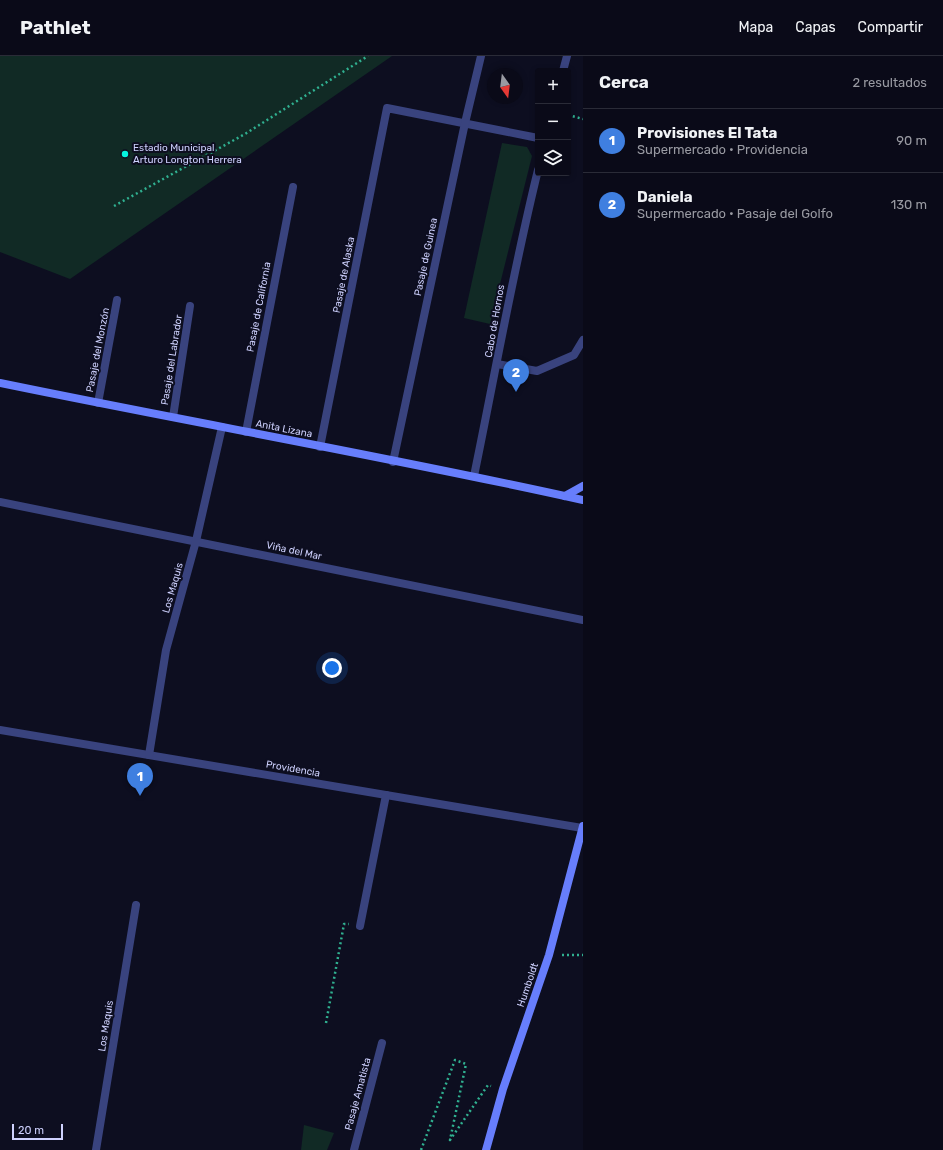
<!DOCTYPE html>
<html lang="es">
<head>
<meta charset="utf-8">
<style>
  body { margin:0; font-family:Rubik,sans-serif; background:#131321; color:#f1f3f6 }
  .controls { position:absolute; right:12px; top:12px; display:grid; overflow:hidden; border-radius:4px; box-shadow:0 2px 6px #0003 }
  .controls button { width:36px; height:36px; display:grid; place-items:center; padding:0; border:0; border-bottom:1px solid #2a2b37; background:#0a0a18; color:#f1f3f6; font:20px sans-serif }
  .compass { position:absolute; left:487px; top:12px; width:36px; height:36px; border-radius:50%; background:#0a0a18; box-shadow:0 2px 6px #0003; rotate:166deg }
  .scale { position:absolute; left:12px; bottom:10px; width:51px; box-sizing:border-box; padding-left:4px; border:2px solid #ced1fe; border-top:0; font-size:11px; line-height:14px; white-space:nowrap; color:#ced1fe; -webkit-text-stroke:3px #0d0e20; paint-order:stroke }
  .you { position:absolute; left:332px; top:612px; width:14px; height:14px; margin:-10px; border:3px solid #fff; border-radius:50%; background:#1a73e8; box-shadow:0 0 0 6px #1a73e833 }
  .badge { display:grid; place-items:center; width:26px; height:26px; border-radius:50%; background:#05f3df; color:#fff; font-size:13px; font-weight:700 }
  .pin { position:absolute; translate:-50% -33px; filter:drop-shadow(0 1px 2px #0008) }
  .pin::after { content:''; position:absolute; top:21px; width:14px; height:12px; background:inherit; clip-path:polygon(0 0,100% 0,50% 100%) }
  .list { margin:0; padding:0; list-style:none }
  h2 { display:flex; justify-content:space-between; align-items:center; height:52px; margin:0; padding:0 16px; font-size:17px }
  h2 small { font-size:13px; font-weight:400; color:#999aa2 }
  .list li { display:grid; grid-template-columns:26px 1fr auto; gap:12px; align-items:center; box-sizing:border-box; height:64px; padding:0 16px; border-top:1px solid #2a2b37 }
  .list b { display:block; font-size:15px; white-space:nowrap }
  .list p { margin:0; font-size:13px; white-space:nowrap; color:#999aa2 }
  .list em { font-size:13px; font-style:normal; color:#999aa2 }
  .icon { flex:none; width:22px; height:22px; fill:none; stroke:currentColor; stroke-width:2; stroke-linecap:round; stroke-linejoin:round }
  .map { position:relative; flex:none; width:583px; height:1094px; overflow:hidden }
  header { display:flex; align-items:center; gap:24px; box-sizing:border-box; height:56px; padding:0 20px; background:#0a0a18; border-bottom:1px solid #2a2b37 }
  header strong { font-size:19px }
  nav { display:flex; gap:22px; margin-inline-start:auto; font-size:14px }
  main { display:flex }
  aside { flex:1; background:#0a0a18 }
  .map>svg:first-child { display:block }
  .green { fill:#112a25 }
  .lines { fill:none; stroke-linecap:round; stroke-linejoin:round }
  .path { stroke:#30b090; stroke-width:2.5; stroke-dasharray:2 3; stroke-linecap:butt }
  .minor { stroke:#39437e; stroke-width:8 }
  .secondary { stroke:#677efc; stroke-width:8 }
  .poi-dot { fill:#05f3df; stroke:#0d0e20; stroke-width:1.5 }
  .labels { text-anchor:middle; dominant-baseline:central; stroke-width:4; stroke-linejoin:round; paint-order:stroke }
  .poi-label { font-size:10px; fill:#ced1fe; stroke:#0d0e20; text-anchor:start }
  .street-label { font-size:10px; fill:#ced1fe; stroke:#0d0e20 }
</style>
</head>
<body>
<header>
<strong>Pathlet</strong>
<nav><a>Mapa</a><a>Capas</a><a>Compartir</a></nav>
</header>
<main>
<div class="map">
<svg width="583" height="1094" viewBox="0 0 583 1094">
  <rect width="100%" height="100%" fill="#0d0e20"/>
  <g class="green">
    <path d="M 0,0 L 392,0 L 70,223 L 0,196 Z"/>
    <path d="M 502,87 L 527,91 L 532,100 L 490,268 L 464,262 Z"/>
    <path d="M 304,1069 L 334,1077 L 327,1094 L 301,1094 Z"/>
  </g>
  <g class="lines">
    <g class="path">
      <path d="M 568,59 L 583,63"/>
      <path d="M 114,150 L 245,78 L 368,0"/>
      <path d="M 562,899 L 583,899"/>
      <path d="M 326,967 L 344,868 L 349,868"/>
      <path d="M 421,1094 L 455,1004 L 466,1008 L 450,1084 L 488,1029 L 491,1030"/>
    </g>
    <g class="minor">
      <path d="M 563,15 L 567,0"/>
      <path d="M 497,308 L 537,315 L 574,299 L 583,284"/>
      <path d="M 98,347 L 117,244"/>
      <path d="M 173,361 L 190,250"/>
      <path d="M 246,376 L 293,131"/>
      <path d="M 320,391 L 387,52 L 538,82"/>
      <path d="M 393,406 L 465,67 L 481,0"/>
      <path d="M 474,420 C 495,318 513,215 538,114"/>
      <path d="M 0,446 L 583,564"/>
      <path d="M 0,674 L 582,772"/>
      <path d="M 149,699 L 166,594 L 196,485 L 222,371"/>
      <path d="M 360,870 L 386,739"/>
      <path d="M 96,1094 L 136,849"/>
      <path d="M 354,1094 L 382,987"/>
    </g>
    <g class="secondary">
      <path d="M 0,327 C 194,367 390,401 583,444"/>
      <path d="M 565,440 L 583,430"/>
      <path d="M 486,1094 L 503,1033 L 549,899 L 583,770"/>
    </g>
  </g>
  <circle class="poi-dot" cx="125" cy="98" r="4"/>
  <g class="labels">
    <g class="poi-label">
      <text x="133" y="92">Estadio Municipal<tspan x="133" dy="12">Arturo Longton Herrera</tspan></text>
    </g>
    <g class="street-label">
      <text transform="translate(426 201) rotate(-78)">Pasaje de Guinea</text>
      <text transform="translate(344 219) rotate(-79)">Pasaje de Alaska</text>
      <text transform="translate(259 251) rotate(-79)">Pasaje de California</text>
      <text transform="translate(495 265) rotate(-80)">Cabo de Hornos</text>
      <text transform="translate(98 294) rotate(-79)">Pasaje del Monzón</text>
      <text transform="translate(172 304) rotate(-81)">Pasaje del Labrador</text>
      <text transform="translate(284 373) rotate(11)">Anita Lizana</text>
      <text transform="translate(294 495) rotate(12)">Viña del Mar</text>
      <text transform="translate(173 532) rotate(-74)">Los Maquis</text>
      <text transform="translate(293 713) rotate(10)">Providencia</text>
      <text transform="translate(528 929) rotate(-71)">Humboldt</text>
      <text transform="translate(106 970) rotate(-81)">Los Maquis</text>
      <text transform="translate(358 1038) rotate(-75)">Pasaje Amatista</text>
    </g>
  </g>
</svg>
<div class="controls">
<button>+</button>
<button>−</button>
<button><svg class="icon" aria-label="layers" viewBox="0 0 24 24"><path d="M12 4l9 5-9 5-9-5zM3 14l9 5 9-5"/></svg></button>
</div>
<svg class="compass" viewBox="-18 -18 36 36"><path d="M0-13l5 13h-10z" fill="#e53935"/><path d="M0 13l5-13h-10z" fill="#999aa2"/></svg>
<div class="scale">20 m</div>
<div class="you"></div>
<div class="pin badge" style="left:140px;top:740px;background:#3f7fe0">1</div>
<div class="pin badge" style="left:516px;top:336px;background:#3f7fe0">2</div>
</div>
<aside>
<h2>Cerca<small>2 resultados</small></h2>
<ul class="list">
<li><span class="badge" style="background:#3f7fe0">1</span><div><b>Provisiones El Tata</b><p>Supermercado · Providencia</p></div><em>90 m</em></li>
<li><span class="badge" style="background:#3f7fe0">2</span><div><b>Daniela</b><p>Supermercado · Pasaje del Golfo</p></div><em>130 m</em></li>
</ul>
</aside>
</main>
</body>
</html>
